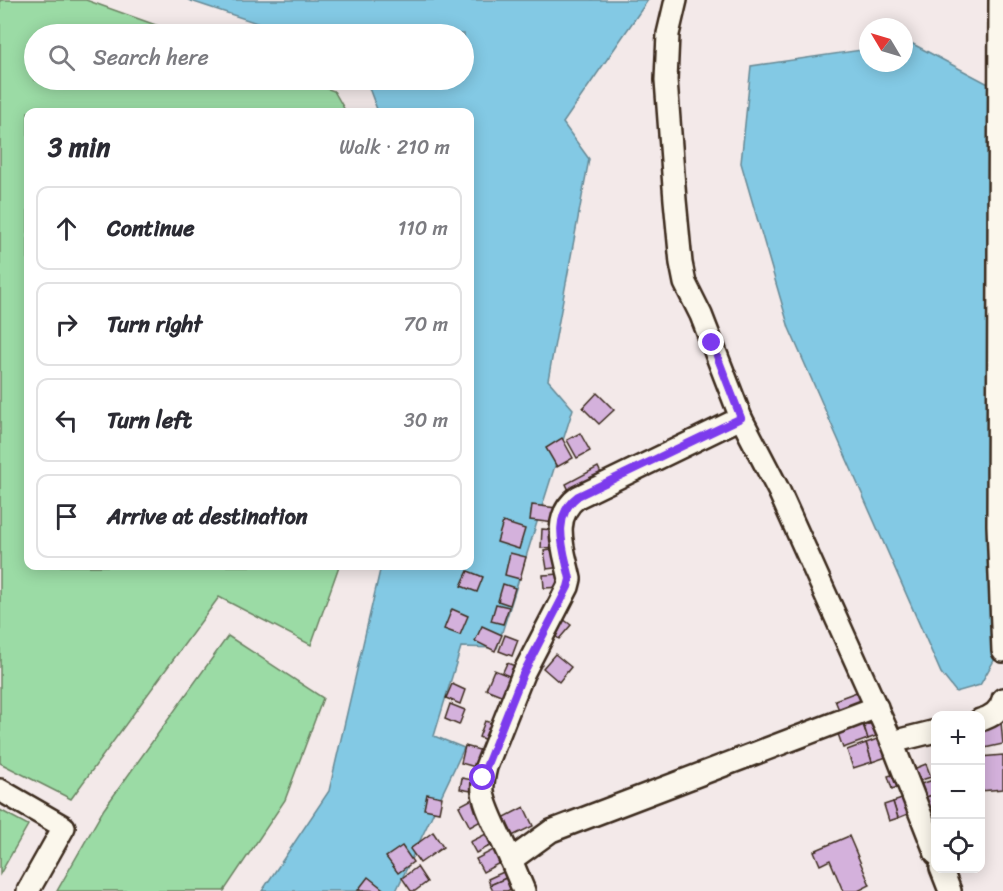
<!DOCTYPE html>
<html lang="en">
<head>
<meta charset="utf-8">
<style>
  body { margin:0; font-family:Sriracha,sans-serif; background:#f2f2f3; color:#2b2b33 }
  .controls { position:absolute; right:18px; bottom:18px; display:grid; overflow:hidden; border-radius:12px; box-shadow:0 3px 15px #0003 }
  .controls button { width:54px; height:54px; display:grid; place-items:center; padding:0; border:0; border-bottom:2px solid #e1e1e2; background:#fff; color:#2b2b33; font:30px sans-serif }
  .compass { position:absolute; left:859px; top:18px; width:54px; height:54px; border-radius:50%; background:#fff; box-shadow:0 3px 15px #0003; rotate:308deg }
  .stop { position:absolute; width:18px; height:18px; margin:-14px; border:4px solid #7c3aed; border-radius:50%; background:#fff }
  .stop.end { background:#7c3aed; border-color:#fff; box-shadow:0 2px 6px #0008 }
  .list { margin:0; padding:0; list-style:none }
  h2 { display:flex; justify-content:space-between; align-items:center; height:78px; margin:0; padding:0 24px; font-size:26px }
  h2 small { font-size:20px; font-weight:400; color:#7c7c81 }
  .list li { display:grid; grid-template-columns:39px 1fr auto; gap:18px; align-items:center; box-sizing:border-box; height:84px; margin:0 12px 12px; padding:0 12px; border:2px solid #e1e1e2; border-radius:12px }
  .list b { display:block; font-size:22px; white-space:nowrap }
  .list em { font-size:20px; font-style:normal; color:#7c7c81 }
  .icon { flex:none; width:33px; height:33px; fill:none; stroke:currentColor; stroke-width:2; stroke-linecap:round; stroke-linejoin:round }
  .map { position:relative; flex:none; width:1003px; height:891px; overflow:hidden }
  .search { position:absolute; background:#fff; box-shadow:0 3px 15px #0003; left:24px; top:24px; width:450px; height:66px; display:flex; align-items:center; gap:15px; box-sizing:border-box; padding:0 21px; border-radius:33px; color:#7c7c81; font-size:22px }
  .panel { position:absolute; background:#fff; box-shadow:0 3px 15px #0003; left:24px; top:108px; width:450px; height:462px; border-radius:12px }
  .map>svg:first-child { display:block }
  .green { fill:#9bdba5; stroke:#6b8262; stroke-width:1.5 }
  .water { fill:#83c9e4; stroke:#668995; stroke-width:1.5 }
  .building { fill:#d4b1dc; stroke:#3b2a1e; stroke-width:1.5 }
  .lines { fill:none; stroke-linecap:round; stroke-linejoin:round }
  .minor-casing { stroke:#3b2a1e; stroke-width:26 }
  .minor { stroke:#fbf7ec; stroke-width:21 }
  .route { stroke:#7c3aed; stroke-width:8 }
</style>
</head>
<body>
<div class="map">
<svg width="1003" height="891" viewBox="0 0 1003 891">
  <rect width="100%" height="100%" fill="#f3e9e9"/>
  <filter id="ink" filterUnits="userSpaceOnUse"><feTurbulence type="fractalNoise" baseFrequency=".0167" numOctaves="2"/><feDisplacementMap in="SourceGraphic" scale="12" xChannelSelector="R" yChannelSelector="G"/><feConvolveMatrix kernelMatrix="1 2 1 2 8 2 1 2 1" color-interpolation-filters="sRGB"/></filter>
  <g filter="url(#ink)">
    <g class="green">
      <path d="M 0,0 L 86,0 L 181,34 L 34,34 L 34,80 L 304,80 L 334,91 L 346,112 L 28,112 L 28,566 L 339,566 L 311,645 L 219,597 L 71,799 L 0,763 Z"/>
      <path d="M 228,636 L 323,698 L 285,800 L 224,891 L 57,891 L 104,809 Z"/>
      <path d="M 0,810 L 28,825 L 0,874 Z"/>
    </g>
    <g class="water">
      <path d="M 188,0 L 648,0 L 563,123 L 589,159 L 548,380 L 573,409 L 497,648 L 461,647 L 434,736 L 464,748 L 396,891 L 262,891 L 329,791 L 381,566 L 470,566 L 470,112 L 378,112 L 366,80 L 464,80 L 464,34 L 290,34 Z"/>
      <path d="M 911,43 L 994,87 L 1001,648 L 980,685 L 956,692 L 941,673 L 789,328 L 741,163 L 751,66 L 868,49 L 868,63 L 904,63 L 904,44 Z"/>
    </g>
    <g class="building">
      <path d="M 597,393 L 614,410 L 599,424 L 583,408 Z"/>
      <path d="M 580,433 L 590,451 L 577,458 L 567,440 Z"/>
      <path d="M 562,438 L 573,458 L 557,467 L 546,448 Z"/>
      <path d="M 598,467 L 604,480 L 572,497 L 566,484 Z"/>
      <path d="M 532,505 L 557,508 L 555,523 L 530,520 Z"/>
      <path d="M 503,522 L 525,529 L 519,549 L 497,542 Z"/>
      <path d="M 542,529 L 554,530 L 554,549 L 541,548 Z"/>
      <path d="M 558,549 L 561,567 L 547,569 L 544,551 Z"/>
      <path d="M 510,553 L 526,557 L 520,579 L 505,575 Z"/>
      <path d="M 468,571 L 483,577 L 477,592 L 461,586 Z"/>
      <path d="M 561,574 L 562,587 L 544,588 L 543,575 Z"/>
      <path d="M 503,584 L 515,588 L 510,605 L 498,601 Z"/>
      <path d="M 496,604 L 509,607 L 503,624 L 491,621 Z"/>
      <path d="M 452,609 L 468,616 L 460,635 L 444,629 Z"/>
      <path d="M 559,616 L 571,625 L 559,639 L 547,629 Z"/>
      <path d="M 482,626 L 502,635 L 495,651 L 475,641 Z"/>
      <path d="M 505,635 L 518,640 L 512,656 L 499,651 Z"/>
      <path d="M 555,654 L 571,667 L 559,682 L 543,668 Z"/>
      <path d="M 507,663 L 518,667 L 514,678 L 502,674 Z"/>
      <path d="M 494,670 L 514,678 L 506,697 L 486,689 Z"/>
      <path d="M 452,684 L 465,690 L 460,704 L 446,698 Z"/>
      <path d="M 862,690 L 868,706 L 841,715 L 835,700 Z"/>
      <path d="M 450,704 L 465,710 L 459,725 L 445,719 Z"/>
      <path d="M 485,721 L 497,725 L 490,742 L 479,737 Z"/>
      <path d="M 862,722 L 868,739 L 843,748 L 837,731 Z"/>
      <path d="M 1001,722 L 1003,744 L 980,749 L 980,727 Z"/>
      <path d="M 872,723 L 876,736 L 868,739 L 864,726 Z"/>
      <path d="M 886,736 L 892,755 L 872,762 L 866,743 Z"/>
      <path d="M 866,743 L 872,762 L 853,768 L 847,750 Z"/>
      <path d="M 465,746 L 483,751 L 479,768 L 461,763 Z"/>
      <path d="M 1003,755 L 1003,789 L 980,791 L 980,757 Z"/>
      <path d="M 926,764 L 931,777 L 915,782 L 911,770 Z"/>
      <path d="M 899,773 L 903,785 L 892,789 L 888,776 Z"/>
      <path d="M 462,778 L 478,781 L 477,792 L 460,789 Z"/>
      <path d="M 936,779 L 936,794 L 923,798 L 918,785 Z"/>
      <path d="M 427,794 L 442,797 L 439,812 L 424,809 Z"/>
      <path d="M 936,794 L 936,809 L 928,812 L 923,798 Z"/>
      <path d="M 478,796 L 488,817 L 470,827 L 459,806 Z"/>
      <path d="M 905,798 L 910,813 L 898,818 L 893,802 Z"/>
      <path d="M 893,802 L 898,818 L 889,821 L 884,805 Z"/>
      <path d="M 524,807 L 533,826 L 508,838 L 499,820 Z"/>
      <path d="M 433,832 L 443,847 L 420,863 L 410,849 Z"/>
      <path d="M 490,832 L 496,843 L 476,853 L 470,842 Z"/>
      <path d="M 849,836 L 870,885 L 858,891 L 843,891 L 830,860 L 820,865 L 814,851 Z"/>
      <path d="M 402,846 L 413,862 L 398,873 L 386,857 Z"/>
      <path d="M 501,846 L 507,859 L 483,872 L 476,859 Z"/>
      <path d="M 417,867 L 427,882 L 415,891 L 411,891 L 402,878 Z"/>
      <path d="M 510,869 L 513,875 L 490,885 L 488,879 Z"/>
      <path d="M 513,875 L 518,886 L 507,891 L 493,891 L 490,885 Z"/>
      <path d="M 368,877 L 383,889 L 382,891 L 358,890 Z"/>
    </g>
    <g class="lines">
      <g class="minor-casing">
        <g id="minor">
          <path d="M 676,0 L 668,34 L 666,80 L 675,200 L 681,263 L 685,283 L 701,315 L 741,418 L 779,491 L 892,742"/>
          <path d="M 1000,0 L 998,525 L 1003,651"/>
          <path d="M 980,720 C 992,717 1001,710 1003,699"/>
          <path d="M 936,731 L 892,742 L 936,854"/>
          <path d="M 0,790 L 64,827 L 28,891"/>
          <path d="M 511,860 C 503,841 485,810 483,792 C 482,784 484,775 486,767 L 523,674 L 568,587 L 570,579 C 564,550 550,517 578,497 L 741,418"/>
          <path d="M 941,868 L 950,891"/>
          <path d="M 524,891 L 511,860 L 551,831 L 877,707"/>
        </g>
      </g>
      <use href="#minor" class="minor"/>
    </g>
  </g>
  <g class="lines" filter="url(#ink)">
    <path class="route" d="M 483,778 L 486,767 L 523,674 L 568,587 L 570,579 C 564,550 550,517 578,496 L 741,418 L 712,343"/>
  </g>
</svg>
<div class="controls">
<button>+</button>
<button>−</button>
<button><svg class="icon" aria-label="locate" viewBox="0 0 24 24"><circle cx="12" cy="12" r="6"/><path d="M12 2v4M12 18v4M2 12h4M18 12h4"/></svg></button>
</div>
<svg class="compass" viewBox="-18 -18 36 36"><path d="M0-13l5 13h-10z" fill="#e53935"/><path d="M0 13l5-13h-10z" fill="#7c7c81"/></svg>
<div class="stop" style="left:483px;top:778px"></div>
<div class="stop end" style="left:712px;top:343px"></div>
<div class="search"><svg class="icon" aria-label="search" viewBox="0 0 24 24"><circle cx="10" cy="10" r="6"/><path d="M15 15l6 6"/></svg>Search here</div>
<section class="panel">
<h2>3 min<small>Walk · 210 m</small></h2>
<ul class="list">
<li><svg class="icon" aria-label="ahead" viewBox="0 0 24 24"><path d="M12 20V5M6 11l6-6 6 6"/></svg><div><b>Continue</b></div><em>110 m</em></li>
<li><svg class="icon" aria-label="right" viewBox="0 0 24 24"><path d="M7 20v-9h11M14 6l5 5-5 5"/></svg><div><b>Turn right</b></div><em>70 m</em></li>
<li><svg class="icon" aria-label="left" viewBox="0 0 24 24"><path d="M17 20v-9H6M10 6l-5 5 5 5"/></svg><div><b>Turn left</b></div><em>30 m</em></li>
<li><svg class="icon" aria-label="arrive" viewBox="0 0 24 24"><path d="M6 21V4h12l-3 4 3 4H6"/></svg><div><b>Arrive at destination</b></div></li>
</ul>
</section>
</div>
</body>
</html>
